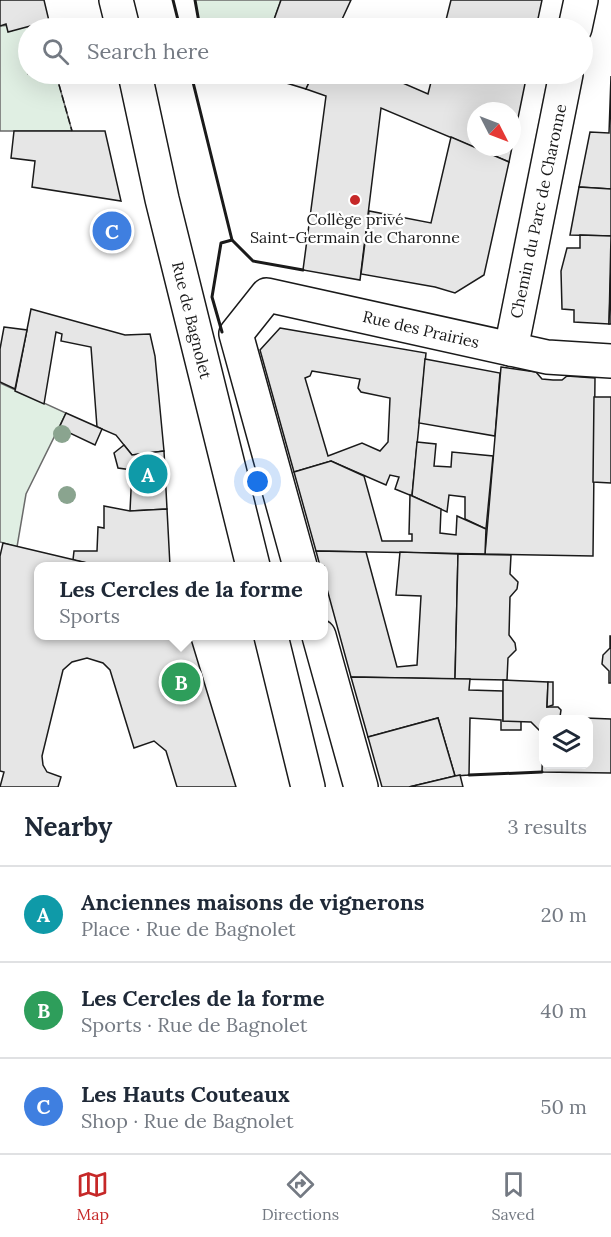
<!DOCTYPE html>
<html lang="en">
<head>
<meta charset="utf-8">
<style>
  body { margin:0; font-family:Lora,serif; background:#f6f6f7; color:#1f2937 }
  .controls { position:absolute; right:18px; bottom:18px; display:grid; overflow:hidden; border-radius:12px; box-shadow:0 6px 24px #0002 }
  .controls button { width:54px; height:54px; display:grid; place-items:center; padding:0; border:0; border-bottom:2px solid #e0e1e3; background:#fff; color:#1f2937; font:30px sans-serif }
  .compass { position:absolute; left:467px; top:102px; width:54px; height:54px; border-radius:50%; background:#fff; box-shadow:0 6px 24px #0002; rotate:132deg }
  .you { position:absolute; left:258px; top:482px; width:21px; height:21px; margin:-15px; border:4px solid #fff; border-radius:50%; background:#1a73e8; box-shadow:0 0 0 9px #1a73e833 }
  .badge { display:grid; place-items:center; width:39px; height:39px; border-radius:50%; background:#c62828; color:#fff; font-size:20px; font-weight:700 }
  .pin { position:absolute; translate:-50% -50%; border:3px solid #fff; box-shadow:0 2px 6px #0006 }
  .popup { position:absolute; left:34px; top:562px; width:294px; height:78px; box-sizing:border-box; display:grid; place-content:center; border-radius:12px; background:#fff; filter:drop-shadow(0 2px 4px #0005); font-size:20px; white-space:nowrap; color:#747a83 }
  .popup b { font-size:22px; color:#1f2937 }
  .popup::after { content:''; position:absolute; left:50%; top:100%; margin-left:-12px; border:12px solid transparent; border-top-color:#fff }
  .list { margin:0; padding:0; list-style:none }
  h2 { display:flex; justify-content:space-between; align-items:center; height:78px; margin:0; padding:0 24px; font-size:26px }
  h2 small { font-size:20px; font-weight:400; color:#747a83 }
  .list li { display:grid; grid-template-columns:39px 1fr auto; gap:18px; align-items:center; box-sizing:border-box; height:96px; padding:0 24px; border-top:2px solid #e0e1e3 }
  .list b { display:block; font-size:22px; white-space:nowrap }
  .list p { margin:0; font-size:20px; white-space:nowrap; color:#747a83 }
  .list em { font-size:20px; font-style:normal; color:#747a83 }
  .icon { flex:none; width:33px; height:33px; fill:none; stroke:currentColor; stroke-width:2; stroke-linecap:round; stroke-linejoin:round }
  .map { position:relative; flex:none; width:611px; height:787px; overflow:hidden }
  .search { position:absolute; background:#fff; box-shadow:0 6px 24px #0002; left:18px; right:18px; top:18px; height:66px; display:flex; align-items:center; gap:15px; box-sizing:border-box; padding:0 21px; border-radius:33px; color:#747a83; font-size:22px }
  .sheet { height:366px; background:#fff }
  nav { display:flex; justify-content:space-around; align-items:center; box-sizing:border-box; height:84px; border-top:2px solid #e0e1e3; background:#fff; font-size:16px; color:#747a83 }
  nav a { display:grid; justify-items:center; gap:3px }
  nav .on { color:#c62828 }
  .map>svg:first-child { display:block }
  .green { fill:#e0efe3; stroke:#6a6a6a; stroke-width:1.5 }
  .building { fill:#e6e6e6; stroke:#1a1a1a; stroke-width:1.5; fill-rule:evenodd }
  .lines { fill:none; stroke-linecap:round; stroke-linejoin:round }
  .minor-casing { stroke:#1a1a1a; stroke-width:36 }
  .tertiary-casing { stroke:#1a1a1a; stroke-width:36 }
  .minor { stroke:#fff; stroke-width:33 }
  .tertiary { stroke:#fff; stroke-width:33 }
  .fence { stroke:#1a1a1a; stroke-width:1.5; stroke-dasharray:8 3; stroke-linecap:butt }
  .wall { stroke:#1a1a1a; stroke-width:3 }
  .tree { fill:#8aa48f }
  .poi-dot { fill:#c62828; stroke:#fff; stroke-width:2 }
  .labels { text-anchor:middle; dominant-baseline:central; stroke-width:4.5; stroke-linejoin:round; paint-order:stroke }
  .street-label { font-size:16px; fill:#1a1a1a; stroke:#fff }
  .poi-label { font-size:16px; fill:#1a1a1a; stroke:#fff }
</style>
</head>
<body>
<div class="map">
<svg width="611" height="787" viewBox="0 0 611 787">
  <rect width="100%" height="100%" fill="#fff"/>
  <g class="green">
    <path d="M 195,0 L 281,0 L 271,28 L 200,28 Z"/>
    <path d="M 43,22 L 45,28 L 28,28 L 28,74 L 56,74 L 72,131 L 0,131 L 0,26 Z"/>
    <path d="M 0,383 L 66,413 L 26,494 L 17,547 L 0,542 Z"/>
  </g>
  <g class="building">
    <path d="M 0,0 L 44,0 L 49,21 L 8,32 L 6,24 L 0,26 Z"/>
    <path d="M 281,0 L 351,0 L 338,28 L 271,28 Z"/>
    <path d="M 451,0 L 542,0 L 536,28 L 444,28 Z"/>
    <path d="M 257,74 L 313,74 L 306,89 Z"/>
    <path d="M 313,74 L 382,74 L 428,94 L 433,74 L 527,74 L 509,162 L 381,108 L 360,280 L 303,270 L 326,96 L 306,89 ZM 476,111 L 512,111 L 512,147 L 476,147 Z"/>
    <path d="M 611,76 L 611,189 L 579,187 L 590,132 L 609,133 Z"/>
    <path d="M 14,131 L 105,131 L 121,201 L 32,187 L 35,161 L 11,158 Z"/>
    <path d="M 451,137 L 509,162 L 484,275 L 455,293 L 435,287 L 361,274 L 369,211 L 431,223 Z"/>
    <path d="M 579,187 L 611,189 L 611,236 L 570,235 Z"/>
    <path d="M 580,235 L 611,236 L 609,324 L 574,322 L 574,310 L 562,309 L 561,271 L 567,248 L 580,248 Z"/>
    <path d="M 611,268 L 611,324 L 609,324 Z"/>
    <path d="M 31,309 L 125,335 L 150,334 L 155,356 L 164,451 L 132,455 L 116,435 L 97,427 L 91,347 L 61,341 L 62,334 L 56,332 L 44,404 L 15,391 Z"/>
    <path d="M 4,327 L 27,330 L 15,389 L 0,382 L 0,349 Z"/>
    <path d="M 280,328 L 426,353 L 412,496 L 395,489 L 399,477 L 390,475 L 386,485 L 331,461 L 294,472 L 260,350 ZM 312,371 L 360,379 L 358,388 L 361,392 L 390,398 L 388,442 L 380,451 L 362,443 L 328,456 L 305,378 L 310,376 Z"/>
    <path d="M 425,359 L 500,373 L 495,436 L 419,423 Z"/>
    <path d="M 501,367 L 536,372 L 542,379 L 553,380 L 562,380 L 567,376 L 595,378 L 593,556 L 485,554 Z"/>
    <path d="M 594,397 L 611,397 L 611,483 L 593,482 Z"/>
    <path d="M 66,413 L 102,429 L 95,445 L 59,428 Z"/>
    <path d="M 417,442 L 436,444 L 434,466 L 451,467 L 452,452 L 493,456 L 486,529 L 465,519 L 465,497 L 449,495 L 447,512 L 412,496 Z"/>
    <path d="M 124,445 L 132,455 L 164,451 L 167,509 L 130,511 L 132,470 L 118,468 L 114,453 Z"/>
    <path d="M 331,461 L 364,476 L 382,541 L 412,541 L 412,534 L 409,534 L 410,495 L 441,509 L 440,533 L 456,535 L 457,516 L 486,529 L 485,554 L 316,551 L 294,472 Z"/>
    <path d="M 104,506 L 130,511 L 167,509 L 170,566 L 100,566 L 73,560 L 74,551 L 97,551 L 98,527 L 104,528 Z"/>
    <path d="M 3,543 L 100,566 L 39,566 L 39,636 L 190,636 L 236,787 L 177,787 L 166,751 L 154,741 L 134,748 L 110,670 L 103,663 L 87,658 L 72,662 L 63,670 L 42,756 L 43,765 L 47,772 L 61,777 L 58,787 L 0,787 L 4,772 L 0,771 L 0,556 Z"/>
    <path d="M 316,551 L 366,552 L 397,667 L 417,665 L 421,596 L 396,595 L 400,552 L 458,554 L 455,679 L 351,677 L 324,578 L 324,566 L 320,566 Z"/>
    <path d="M 458,554 L 511,555 L 510,574 L 518,582 L 517,589 L 510,597 L 509,635 L 515,643 L 516,650 L 508,658 L 507,680 L 455,679 Z"/>
    <path d="M 610,636 L 611,636 L 611,683 L 609,683 L 609,671 L 602,664 L 603,655 L 610,648 Z"/>
    <path d="M 351,677 L 470,679 L 469,690 L 503,691 L 503,721 L 521,721 L 521,730 L 501,730 L 501,720 L 470,718 L 469,775 L 455,776 L 438,718 L 368,737 Z"/>
    <path d="M 503,680 L 548,682 L 547,707 L 558,707 L 561,710 L 560,717 L 611,719 L 611,773 L 542,772 L 543,734 L 531,722 L 503,721 ZM 544,720 L 588,720 L 588,764 L 544,764 Z"/>
    <path d="M 548,682 L 553,682 L 553,705 L 547,707 Z"/>
    <path d="M 438,718 L 455,776 L 409,787 L 382,787 L 368,737 Z"/>
    <path d="M 460,775 L 463,787 L 409,787 L 455,776 Z"/>
  </g>
  <g class="lines">
    <g class="minor-casing">
      <g id="minor">
        <path d="M 575,28 L 581,0"/>
        <path d="M 511,349 L 566,74"/>
        <path d="M 300,566 L 236,334 L 267,295 L 547,357 L 611,361"/>
        <path d="M 319,636 L 361,787"/>
      </g>
    </g>
    <g class="tertiary-casing">
      <g id="tertiary">
        <path d="M 116,0 L 123,28"/>
        <path d="M 135,74 L 162,199 L 253,566"/>
        <path d="M 271,636 L 308,787"/>
      </g>
    </g>
    <use href="#minor" class="minor"/>
    <use href="#tertiary" class="tertiary"/>
    <path class="fence" d="M 56,74 L 72,131"/>
    <g class="wall">
      <path d="M 173,0 L 180,28"/>
      <path d="M 195,0 L 200,28"/>
      <path d="M 191,74 L 232,240 L 221,243 L 212,297 L 222,332"/>
      <path d="M 232,240 L 253,261 L 303,270"/>
      <path d="M 469,775 L 542,772"/>
    </g>
  </g>
  <g class="tree">
    <circle cx="62" cy="434" r="9"/>
    <circle cx="67" cy="495" r="9"/>
  </g>
  <circle class="poi-dot" cx="355" cy="200" r="6"/>
  <g class="labels">
    <g class="street-label">
      <text transform="translate(538 211) rotate(-78)">Chemin du Parc de Charonne</text>
      <text transform="translate(192 320) rotate(76)">Rue de Bagnolet</text>
      <text transform="translate(421 329) rotate(13)">Rue des Prairies</text>
    </g>
    <g class="poi-label">
      <text x="355" y="219">Collège privé<tspan x="355" dy="18">Saint-Germain de Charonne</tspan></text>
    </g>
  </g>
</svg>
<div class="controls">
<button><svg class="icon" aria-label="layers" viewBox="0 0 24 24"><path d="M12 4l9 5-9 5-9-5zM3 14l9 5 9-5"/></svg></button>
</div>
<svg class="compass" viewBox="-18 -18 36 36"><path d="M0-13l5 13h-10z" fill="#e53935"/><path d="M0 13l5-13h-10z" fill="#747a83"/></svg>
<div class="you"></div>
<div class="pin badge" style="left:148px;top:474px;background:#0f9aa8">A</div>
<div class="pin badge" style="left:181px;top:682px;background:#2e9e5b">B</div>
<div class="popup"><b>Les Cercles de la forme</b>Sports</div>
<div class="pin badge" style="left:112px;top:231px;background:#3f7fe0">C</div>
<div class="search"><svg class="icon" aria-label="search" viewBox="0 0 24 24"><circle cx="10" cy="10" r="6"/><path d="M15 15l6 6"/></svg>Search here</div>
</div>
<section class="sheet">
<h2>Nearby<small>3 results</small></h2>
<ul class="list">
<li><span class="badge" style="background:#0f9aa8">A</span><div><b>Anciennes maisons de vignerons</b><p>Place · Rue de Bagnolet</p></div><em>20 m</em></li>
<li><span class="badge" style="background:#2e9e5b">B</span><div><b>Les Cercles de la forme</b><p>Sports · Rue de Bagnolet</p></div><em>40 m</em></li>
<li><span class="badge" style="background:#3f7fe0">C</span><div><b>Les Hauts Couteaux</b><p>Shop · Rue de Bagnolet</p></div><em>50 m</em></li>
</ul>
</section>
<nav>
<a class="on"><svg class="icon" aria-label="map" viewBox="0 0 24 24"><path d="M3 6l6-2 6 2 6-2v14l-6 2-6-2-6 2zM9 4v14M15 6v14"/></svg>Map</a>
<a><svg class="icon" aria-label="directions" viewBox="0 0 24 24"><path d="M12 3l9 9-9 9-9-9zM9 14v-3h6M13 9l2 2-2 2"/></svg>Directions</a>
<a><svg class="icon" aria-label="saved" viewBox="0 0 24 24"><path d="M7 4h10v16l-5-4-5 4z"/></svg>Saved</a>
</nav>
</body>
</html>
